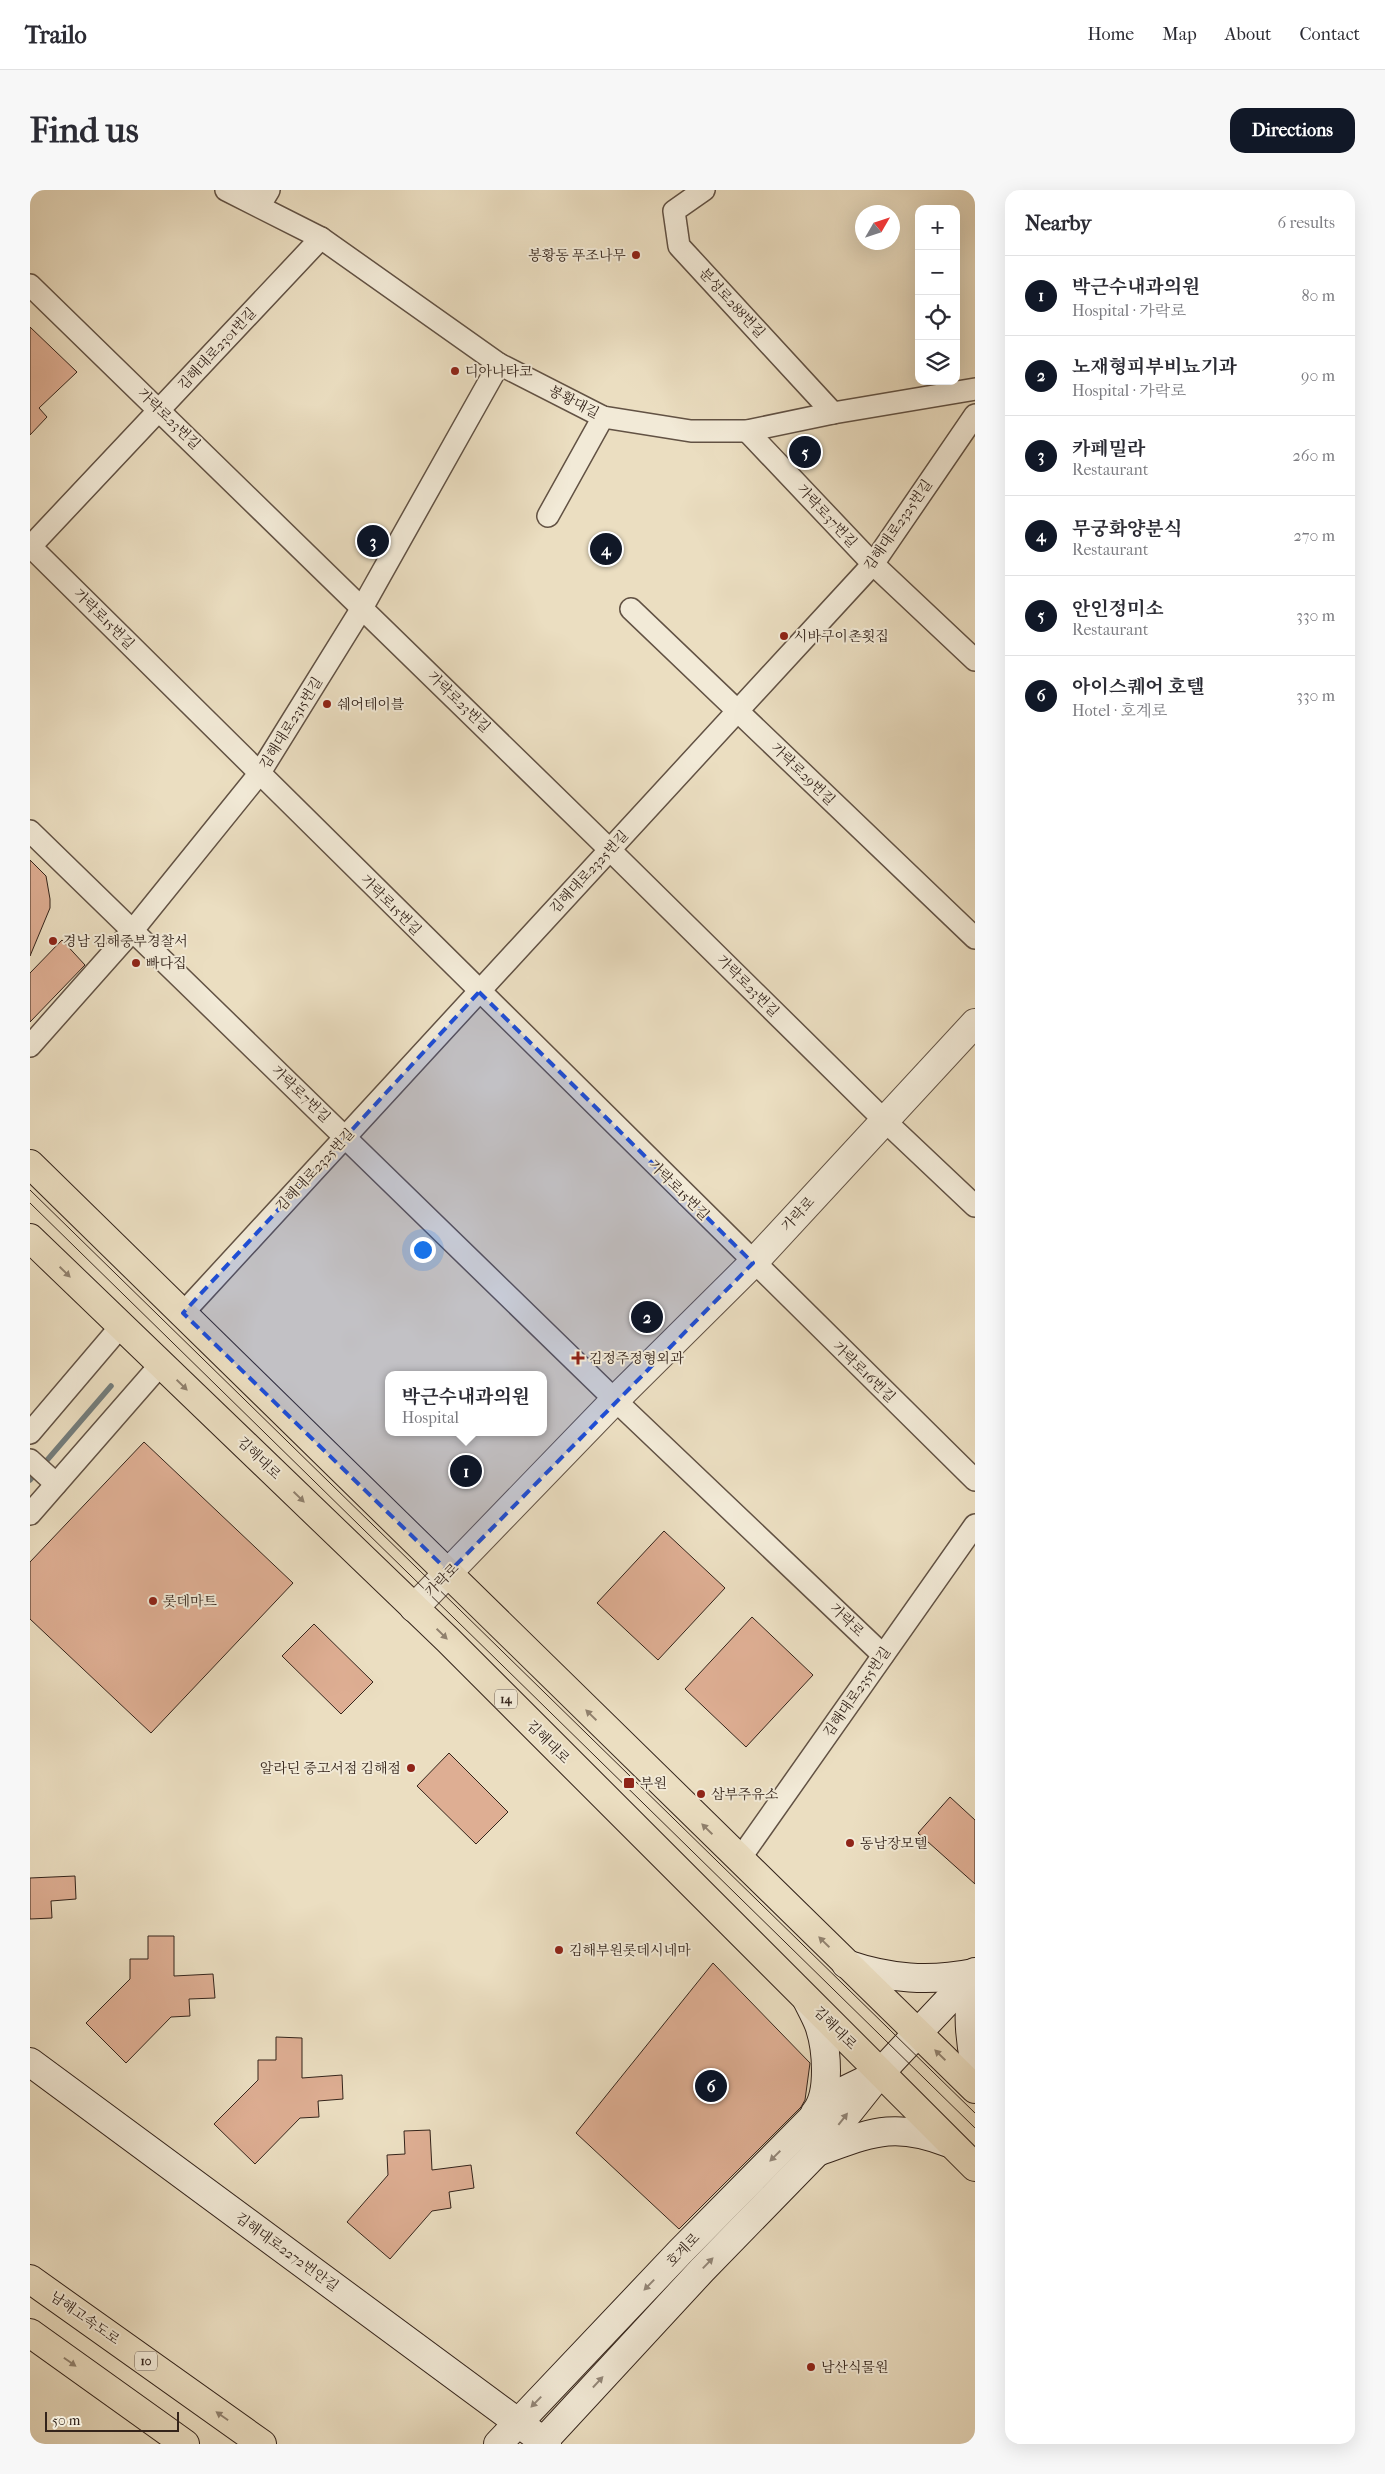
<!DOCTYPE html>
<html lang="en">
<head>
<meta charset="utf-8">
<style>
  body { margin:0; font-family:"IM FELL French Canon","Noto Serif KR",serif; background:#f7f7f7; color:#2b2b33 }
  .controls { position:absolute; right:15px; top:15px; display:grid; overflow:hidden; border-radius:10px; box-shadow:0 5px 20px #0002 }
  .controls button { width:45px; height:45px; display:grid; place-items:center; padding:0; border:0; border-bottom:1px solid #e1e1e2; background:#fff; color:#2b2b33; font:25px sans-serif }
  .compass { position:absolute; left:825px; top:15px; width:45px; height:45px; border-radius:50%; background:#fff; box-shadow:0 5px 20px #0002; rotate:51deg }
  .scale { position:absolute; left:15px; bottom:12px; width:134px; box-sizing:border-box; padding-left:5px; border:2px solid #34241b; border-top:0; font-size:14px; line-height:18px; white-space:nowrap; color:#34241b; -webkit-text-stroke:4px #f2ead7; paint-order:stroke }
  .you { position:absolute; left:392px; top:1059px; width:18px; height:18px; margin:-12px; border:4px solid #fff; border-radius:50%; background:#1a73e8; box-shadow:0 0 0 8px #1a73e833 }
  .badge { display:grid; place-items:center; width:32px; height:32px; border-radius:50%; background:#111827; color:#fff; font-size:16px; font-weight:700 }
  .pin { position:absolute; translate:-50% -50%; border:2px solid #fff; box-shadow:0 1px 5px #0006 }
  .popup { position:absolute; left:355px; top:1181px; width:162px; height:65px; box-sizing:border-box; display:grid; place-content:center; border-radius:10px; background:#fff; filter:drop-shadow(0 1px 4px #0005); font-size:16px; white-space:nowrap; color:#7c7c81 }
  .popup b { font-size:19px; color:#2b2b33 }
  .popup::after { content:''; position:absolute; left:50%; top:100%; margin-left:-10px; border:10px solid transparent; border-top-color:#fff }
  .list { margin:0; padding:0; list-style:none }
  h2 { display:flex; justify-content:space-between; align-items:center; height:65px; margin:0; padding:0 20px; font-size:21px }
  h2 small { font-size:16px; font-weight:400; color:#7c7c81 }
  .list li { display:grid; grid-template-columns:32px 1fr auto; gap:15px; align-items:center; box-sizing:border-box; height:80px; padding:0 20px; border-top:1px solid #e1e1e2 }
  .list b { display:block; font-size:19px; white-space:nowrap }
  .list p { margin:0; font-size:16px; white-space:nowrap; color:#7c7c81 }
  .list em { font-size:16px; font-style:normal; color:#7c7c81 }
  .icon { flex:none; width:28px; height:28px; fill:none; stroke:currentColor; stroke-width:2; stroke-linecap:round; stroke-linejoin:round }
  .map { position:relative; flex:none; width:945px; height:2254px; overflow:hidden; border-radius:15px }
  header { display:flex; align-items:center; gap:30px; box-sizing:border-box; height:70px; padding:0 25px; background:#fff; border-bottom:1px solid #e1e1e2 }
  header strong { font-size:24px }
  nav { display:flex; gap:28px; margin-inline-start:auto; font-size:18px }
  .intro { display:flex; align-items:center; justify-content:space-between; box-sizing:border-box; height:120px; padding:0 30px }
  h1 { margin:0; font-size:35px }
  .button { padding:12px 22px; border-radius:15px; background:#111827; color:#fff; font-size:18px; font-weight:700 }
  main { display:flex; gap:30px; padding:0 30px }
  aside { flex:1; background:#fff; border-radius:15px; box-shadow:0 5px 20px #0002 }
  .map>svg:first-child { display:block }
  .lines { fill:none; stroke-linecap:round; stroke-linejoin:round }
  .stream { stroke:#737d7c; stroke-width:5.5 }
  .building { fill:#deae93; stroke:#34241b }
  .minor-casing { stroke:#625244; stroke-width:24 }
  .tertiary-casing { stroke:#625244; stroke-width:30 }
  .secondary-casing { stroke:#34241b; stroke-width:30 }
  .primary-casing { stroke:#34241b; stroke-width:30 }
  .motorway-casing { stroke:#34241b; stroke-width:30 }
  .minor { stroke:#f2ead7; stroke-width:21 }
  .tertiary { stroke:#f2ead7; stroke-width:28 }
  .secondary { stroke:#f2ead7; stroke-width:28 }
  .primary { stroke:#ebdec1; stroke-width:28 }
  .motorway { stroke:#ebdec1; stroke-width:28 }
  .tram { stroke:#34241b; stroke-width:1 }
  .oneway { fill:#90816e }
  .oneway2 { fill:#938779 }
  .marked { fill:#1d4ed8; fill-opacity:0.2; stroke:#1d4ed8; stroke-width:4; stroke-dasharray:10 6; stroke-linejoin:round }
  .poi-dot { fill:#8f2418; stroke:#f2ead7; stroke-width:2 }
  .labels { text-anchor:middle; dominant-baseline:central; stroke-width:4; stroke-linejoin:round; paint-order:stroke }
  .shield { fill:#f2ead7; stroke:#6d5f53; stroke-width:1 }
  .shield-label { font-size:12px; font-weight:bold; fill:#34241b }
  .poi-label { font-size:14px; fill:#34241b; stroke:#f2ead7; text-anchor:start }
  .street-label { font-size:14px; fill:#34241b; stroke:#f2ead7 }
</style>
</head>
<body>
<header>
<strong>Trailo</strong>
<nav><a>Home</a><a>Map</a><a>About</a><a>Contact</a></nav>
</header>
<div class="intro"><h1>Find us</h1><a class="button">Directions</a></div>
<main>
<div class="map">
<svg width="945" height="2254" viewBox="0 0 945 2254">
  <rect width="100%" height="100%" fill="#ebdec1"/>
  <filter id="stains"><feTurbulence type="fractalNoise" baseFrequency=".004" numOctaves="4"/><feColorMatrix values="0 0 0 0 .2 0 0 0 0 .09 0 0 0 0 .02 0 0 0 .5 -.17"/></filter>
  <radialGradient id="worn" r=".72"><stop offset=".6" stop-color="#630" stop-opacity="0"/><stop offset="1" stop-color="#630" stop-opacity=".3"/></radialGradient>
  <g class="lines">
    <path class="stream" d="M 0,1290 L 81,1196"/>
  </g>
  <g class="building">
    <path d="M 0,137 L 47,182 L 9,218 L 17,227 L 0,245 Z"/>
    <path d="M 0,670 L 16,686 L 20,709 L 20,718 L 0,766 Z"/>
    <path d="M 32,750 L 55,775 L 0,832 L 0,783 Z"/>
    <path d="M 114,1252 L 263,1393 L 121,1543 L 0,1429 L 0,1372 Z"/>
    <path d="M 634,1341 L 695,1398 L 628,1470 L 567,1413 Z"/>
    <path d="M 722,1427 L 783,1485 L 716,1557 L 655,1499 Z"/>
    <path d="M 284,1434 L 343,1492 L 311,1524 L 252,1466 Z"/>
    <path d="M 419,1563 L 478,1622 L 446,1654 L 387,1596 Z"/>
    <path d="M 920,1607 L 945,1630 L 945,1694 L 888,1643 Z"/>
    <path d="M 45,1686 L 46,1709 L 21,1711 L 22,1728 L 0,1729 L 0,1688 Z"/>
    <path d="M 118,1746 L 144,1746 L 144,1786 L 183,1784 L 185,1808 L 159,1809 L 160,1826 L 141,1827 L 96,1873 L 56,1833 L 100,1789 L 100,1769 L 118,1769 Z"/>
    <path d="M 683,1773 L 780,1873 L 775,1910 L 771,1917 L 649,2039 L 546,1943 Z"/>
    <path d="M 246,1847 L 272,1848 L 272,1888 L 312,1885 L 313,1909 L 288,1911 L 289,1927 L 270,1928 L 225,1974 L 184,1934 L 228,1890 L 228,1870 L 246,1870 Z"/>
    <path d="M 400,1940 L 402,1980 L 441,1975 L 444,1998 L 419,2002 L 421,2018 L 402,2021 L 360,2069 L 317,2032 L 358,1985 L 357,1965 L 375,1964 L 374,1941 Z"/>
  </g>
  <g class="lines">
    <g class="minor-casing">
      <g id="minor">
        <path d="M 196,0 L 291,48 L 469,174 L 573,227 L 661,241 L 717,241 L 803,223 L 945,199"/>
        <path d="M 674,0 L 644,21 L 649,56 L 803,223"/>
        <path d="M 221,4 L 230,15 L 239,0"/>
        <path d="M 0,95 L 580,660 L 855,931 L 945,1016"/>
        <path d="M 717,241 L 843,374 L 945,470"/>
        <path d="M 518,326 L 573,227"/>
        <path d="M 0,356 L 945,1290"/>
        <path d="M 0,357 L 291,48"/>
        <path d="M 601,419 L 945,748"/>
        <path d="M 0,641 L 585,1210 L 853,1465"/>
        <path d="M 0,856 L 103,740 L 229,584 L 332,418 L 469,174"/>
        <path d="M 153,1123 L 843,374 L 945,225"/>
        <path d="M 0,1243 L 91,1136"/>
        <path d="M 0,1270 L 26,1294"/>
        <path d="M 0,1324 L 131,1174"/>
        <path d="M 709,1670 L 945,1335"/>
      </g>
    </g>
    <g class="tertiary-casing">
      <path id="tertiary" d="M 384,1418 L 585,1210 L 723,1073 L 945,833"/>
    </g>
    <g class="secondary-casing">
      <g id="secondary">
        <path d="M 816,1774 C 860,1789 899,1792 944,1783 C 938,1815 938,1842 945,1874"/>
        <path d="M 777,1810 C 781,1818 786,1827 789,1835 C 797,1858 801,1904 785,1923"/>
        <path d="M 0,1872 L 517,2254"/>
        <path d="M 787,1962 C 841,1943 863,1931 919,1953"/>
        <path d="M 468,2254 L 650,2062 L 805,1905 L 842,1887"/>
        <path d="M 511,2254 L 672,2080 L 787,1962 L 850,1883 L 945,1782"/>
      </g>
    </g>
    <g class="primary-casing">
      <g id="primary">
        <path d="M 0,974 L 945,1899"/>
        <path d="M 0,1048 L 418,1450 L 945,1977"/>
      </g>
    </g>
    <g class="motorway-casing">
      <g id="motorway">
        <path d="M 0,2089 L 232,2254"/>
        <path d="M 0,2143 L 155,2254"/>
      </g>
    </g>
    <use href="#minor" class="minor"/>
    <use href="#tertiary" class="tertiary"/>
    <use href="#secondary" class="secondary"/>
    <use href="#primary" class="primary"/>
    <use href="#motorway" class="motorway"/>
    <g class="tram">
      <path d="M 0,1000 L 945,1923"/>
      <path d="M 0,1013 L 945,1938"/>
    </g>
  </g>
  <defs><path id="oneway-solid" d="M-6-.8H1V-3.2L6.5 0L1 3.2V.8H-6Z" transform="scale(1.25)"/></defs>
  <g class="oneway">
    <use href="#oneway-solid" transform="translate(35 1082) rotate(44)"/>
    <use href="#oneway-solid" transform="translate(152 1195) rotate(44)"/>
    <use href="#oneway-solid" transform="translate(269 1307) rotate(44)"/>
    <use href="#oneway-solid" transform="translate(412 1444) rotate(44)"/>
    <use href="#oneway-solid" transform="translate(561 1525) rotate(-136)"/>
    <use href="#oneway-solid" transform="translate(677 1639) rotate(-136)"/>
    <use href="#oneway-solid" transform="translate(794 1752) rotate(-136)"/>
    <use href="#oneway-solid" transform="translate(910 1865) rotate(-136)"/>
    <use href="#oneway-solid" transform="translate(40 2172) rotate(35)"/>
    <use href="#oneway-solid" transform="translate(192 2226) rotate(-145)"/>
  </g>
  <g class="oneway2">
    <use href="#oneway-solid" transform="translate(813 1929) rotate(-52)"/>
    <use href="#oneway-solid" transform="translate(745 1966) rotate(135)"/>
    <use href="#oneway-solid" transform="translate(678 2073) rotate(-46)"/>
    <use href="#oneway-solid" transform="translate(619 2095) rotate(134)"/>
    <use href="#oneway-solid" transform="translate(568 2192) rotate(-47)"/>
    <use href="#oneway-solid" transform="translate(506 2212) rotate(134)"/>
  </g>
  <path class="marked" d="M 449,802 L 723,1073 L 419,1382 L 153,1123 Z"/>
  <g class="poi-dot">
    <circle cx="606" cy="65" r="5"/>
    <circle cx="425" cy="181" r="5"/>
    <circle cx="754" cy="446" r="5"/>
    <circle cx="297" cy="514" r="5"/>
    <circle cx="23" cy="751" r="5"/>
    <circle cx="106" cy="773" r="5"/>
    <path d="M545.5 1160.5h5v5h5v5h-5v5h-5v-5h-5v-5h5z"/>
    <circle cx="123" cy="1411" r="5"/>
    <circle cx="381" cy="1578" r="5"/>
    <rect x="593" y="1587" width="12" height="12" rx="2.5"/>
    <circle cx="671" cy="1604" r="5"/>
    <circle cx="820" cy="1653" r="5"/>
    <circle cx="529" cy="1760" r="5"/>
    <circle cx="781" cy="2177" r="5"/>
  </g>
  <g class="labels">
    <g class="shield">
      <rect x="465" y="1499.5" width="22" height="19" rx="4"/>
      <rect x="105" y="2161.5" width="22" height="19" rx="4"/>
    </g>
    <g class="shield-label">
      <text x="476" y="1509">14</text>
      <text x="116" y="2171">10</text>
    </g>
    <g class="poi-label">
      <text x="596" y="65" text-anchor="end">봉황동 푸조나무</text>
      <text x="435" y="181">디아나타코</text>
      <text x="764" y="446">시바구이촌횟집</text>
      <text x="307" y="514">쉐어테이블</text>
      <text x="33" y="751">경남 김해중부경찰서</text>
      <text x="116" y="773">빠다집</text>
      <text x="559" y="1168">김정주정형외과</text>
      <text x="133" y="1411">롯데마트</text>
      <text x="371" y="1578" text-anchor="end">알라딘 중고서점 김해점</text>
      <text x="610" y="1593">부원</text>
      <text x="681" y="1604">삼부주유소</text>
      <text x="830" y="1653">동남장모텔</text>
      <text x="539" y="1760">김해부원롯데시네마</text>
      <text x="791" y="2177">남산식물원</text>
    </g>
    <g class="street-label">
      <text transform="translate(702 113) rotate(47)">분성로288번길</text>
      <text transform="translate(187 159) rotate(-47)">김해대로2301번길</text>
      <text transform="translate(544 212) rotate(27)">봉황대길</text>
      <text transform="translate(139 229) rotate(44)">가락로23번길</text>
      <text transform="translate(797 326) rotate(47)">가락로37번길</text>
      <text transform="translate(868 335) rotate(-55)">김해대로2325번길</text>
      <text transform="translate(74 429) rotate(45)">가락로15번길</text>
      <text transform="translate(429 512) rotate(44)">가락로23번길</text>
      <text transform="translate(261 533) rotate(-58)">김해대로2315번길</text>
      <text transform="translate(773 584) rotate(44)">가락로29번길</text>
      <text transform="translate(559 682) rotate(-47)">김해대로2325번길</text>
      <text transform="translate(361 715) rotate(45)">가락로15번길</text>
      <text transform="translate(718 796) rotate(45)">가락로23번길</text>
      <text transform="translate(271 904) rotate(44)">가락로7번길</text>
      <text transform="translate(285 980) rotate(-47)">김해대로2325번길</text>
      <text transform="translate(649 1000) rotate(45)">가락로15번길</text>
      <text transform="translate(768 1024) rotate(-47)">가락로</text>
      <text transform="translate(834 1182) rotate(44)">가락로16번길</text>
      <text transform="translate(229 1268) rotate(44)">김해대로</text>
      <text transform="translate(412 1390) rotate(-45)">가락로</text>
      <text transform="translate(817 1430) rotate(44)">가락로</text>
      <text transform="translate(827 1502) rotate(-55)">김해대로2355번길</text>
      <text transform="translate(518 1552) rotate(45)">김해대로</text>
      <text transform="translate(805 1838) rotate(45)">김해대로</text>
      <text transform="translate(653 2060) rotate(-46)">호계로</text>
      <text transform="translate(257 2062) rotate(36)">김해대로2272번안길</text>
      <text transform="translate(55 2128) rotate(35)">남해고속도로</text>
    </g>
  </g>
  <rect width="100%" height="100%" filter="url(#stains)"/>
  <rect width="100%" height="100%" fill="url(#worn)"/>
</svg>
<div class="controls">
<button>+</button>
<button>−</button>
<button><svg class="icon" aria-label="locate" viewBox="0 0 24 24"><circle cx="12" cy="12" r="6"/><path d="M12 2v4M12 18v4M2 12h4M18 12h4"/></svg></button>
<button><svg class="icon" aria-label="layers" viewBox="0 0 24 24"><path d="M12 4l9 5-9 5-9-5zM3 14l9 5 9-5"/></svg></button>
</div>
<svg class="compass" viewBox="-18 -18 36 36"><path d="M0-13l5 13h-10z" fill="#e53935"/><path d="M0 13l5-13h-10z" fill="#7c7c81"/></svg>
<div class="scale">50 m</div>
<div class="you"></div>
<div class="pin badge" style="left:436px;top:1281px">1</div>
<div class="popup"><b>박근수내과의원</b>Hospital</div>
<div class="pin badge" style="left:617px;top:1127px">2</div>
<div class="pin badge" style="left:343px;top:351px">3</div>
<div class="pin badge" style="left:576px;top:359px">4</div>
<div class="pin badge" style="left:775px;top:262px">5</div>
<div class="pin badge" style="left:681px;top:1896px">6</div>
</div>
<aside>
<h2>Nearby<small>6 results</small></h2>
<ul class="list">
<li><span class="badge">1</span><div><b>박근수내과의원</b><p>Hospital · 가락로</p></div><em>80 m</em></li>
<li><span class="badge">2</span><div><b>노재형피부비뇨기과</b><p>Hospital · 가락로</p></div><em>90 m</em></li>
<li><span class="badge">3</span><div><b>카페밀라</b><p>Restaurant</p></div><em>260 m</em></li>
<li><span class="badge">4</span><div><b>무궁화양분식</b><p>Restaurant</p></div><em>270 m</em></li>
<li><span class="badge">5</span><div><b>안인정미소</b><p>Restaurant</p></div><em>330 m</em></li>
<li><span class="badge">6</span><div><b>아이스퀘어 호텔</b><p>Hotel · 호계로</p></div><em>330 m</em></li>
</ul>
</aside>
</main>
</body>
</html>
